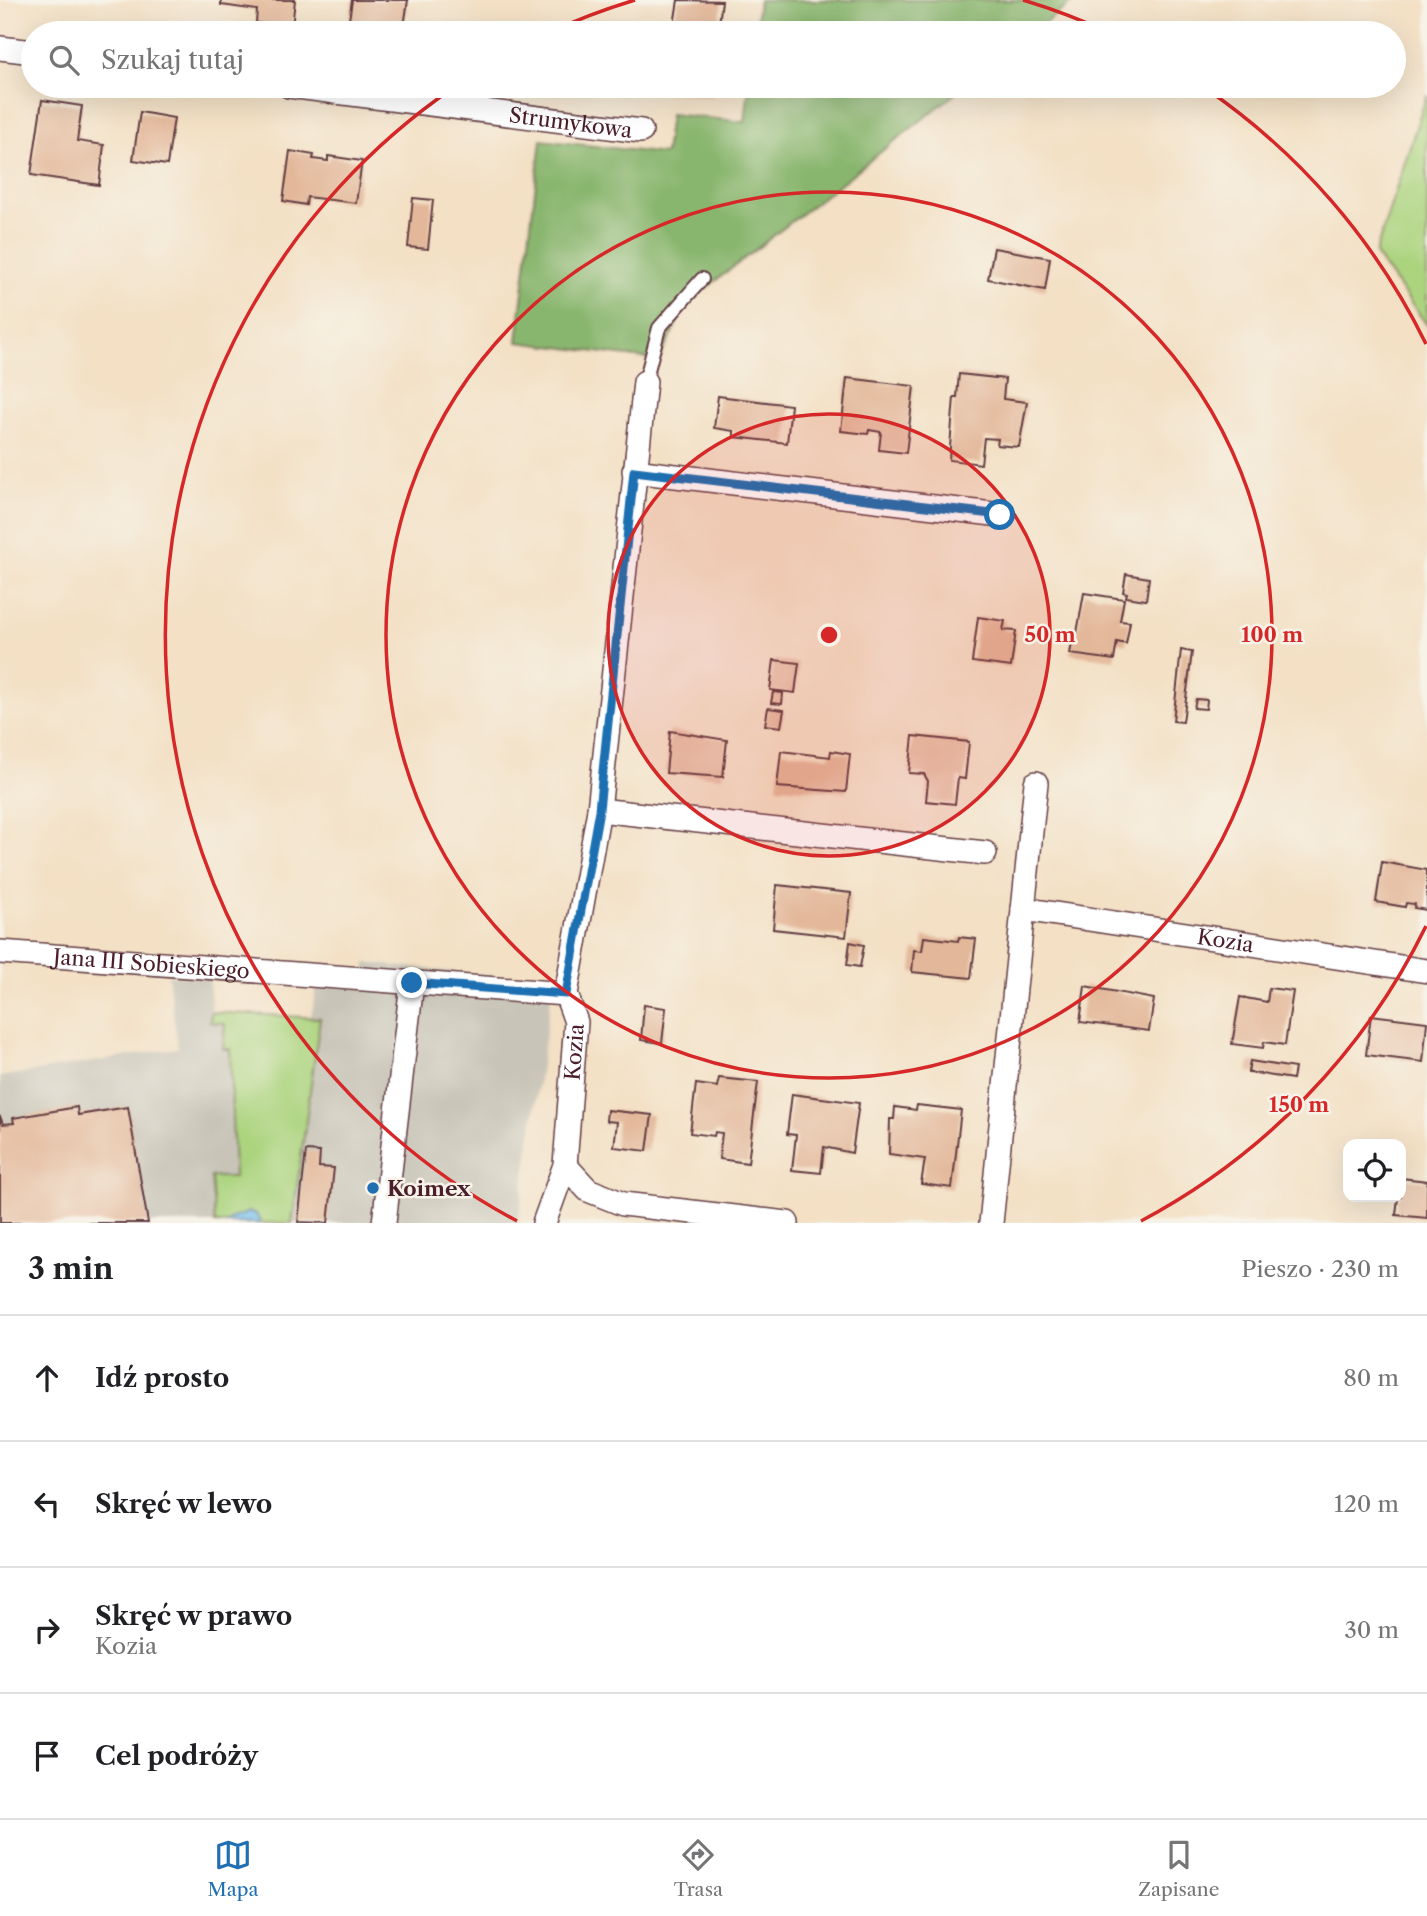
<!DOCTYPE html>
<html lang="pl">
<head>
<meta charset="utf-8">
<style>
  body { margin:0; font-family:"Libre Caslon Text",serif; background:#f6f6f6; color:#202124 }
  .controls { position:absolute; right:21px; bottom:21px; display:grid; overflow:hidden; border-radius:14px; box-shadow:0 7px 28px #0002 }
  .controls button { width:63px; height:63px; display:grid; place-items:center; padding:0; border:0; border-bottom:2px solid #e0e0e0; background:#fff; color:#202124; font:35px sans-serif }
  .stop { position:absolute; width:21px; height:21px; margin:-16px; border:5px solid #1f6fb2; border-radius:50%; background:#fff }
  .stop.end { background:#1f6fb2; border-color:#fff; box-shadow:0 2px 7px #0008 }
  .list { margin:0; padding:0; list-style:none }
  h2 { display:flex; justify-content:space-between; align-items:center; height:91px; margin:0; padding:0 28px; font-size:30px }
  h2 small { font-size:23px; font-weight:400; color:#757577 }
  .list li { display:grid; grid-template-columns:46px 1fr auto; gap:21px; align-items:center; box-sizing:border-box; height:126px; padding:0 28px; border-top:2px solid #e0e0e0 }
  .list b { display:block; font-size:26px; white-space:nowrap }
  .list p { margin:0; font-size:23px; white-space:nowrap; color:#757577 }
  .list em { font-size:23px; font-style:normal; color:#757577 }
  .icon { flex:none; width:38px; height:38px; fill:none; stroke:currentColor; stroke-width:2; stroke-linecap:round; stroke-linejoin:round }
  .map { position:relative; flex:none; width:1427px; height:1223px; overflow:hidden }
  .search { position:absolute; background:#fff; box-shadow:0 7px 28px #0002; left:21px; right:21px; top:21px; height:77px; display:flex; align-items:center; gap:18px; box-sizing:border-box; padding:0 24px; border-radius:38px; color:#757577; font-size:26px }
  .sheet { height:595px; background:#fff }
  nav { display:flex; justify-content:space-around; align-items:center; box-sizing:border-box; height:98px; border-top:2px solid #e0e0e0; background:#fff; font-size:19px; color:#757577 }
  nav a { display:grid; justify-items:center; gap:4px }
  nav .on { color:#1f6fb2 }
  .map>svg:first-child { display:block }
  .industrial { fill:#c8c4b8 }
  .green { fill:#acd47f; stroke:#7b7a55; stroke-width:2 }
  .forest { fill:#89b66e; stroke:#6a6a4c; stroke-width:2 }
  .water { fill:#74c1ee; stroke:#5f708c; stroke-width:2 }
  .building { fill:#e3b799 }
  .lines { fill:none; stroke-linecap:round; stroke-linejoin:round }
  .lane-casing { stroke:#633c42; stroke-width:16 }
  .street-casing { stroke:#633c42; stroke-width:26 }
  .lane { stroke:#fff; stroke-width:12 }
  .street { stroke:#fff; stroke-width:23 }
  .route { stroke:#1f6fb2; stroke-width:9 }
  .ring { fill:none; stroke:#d62828; stroke-width:3.5 }
  .poi-dot { fill:#1f6fb2; stroke:#f7f3e8; stroke-width:2.5 }
  .labels { text-anchor:middle; dominant-baseline:central; stroke-width:5; stroke-linejoin:round; paint-order:stroke }
  .street-label { font-size:21px; fill:#4a1f2b; stroke:#f7f3e8 }
  .poi-label { font-size:21px; font-weight:bold; fill:#4a1f2b; stroke:#f7f3e8; text-anchor:start }
  .centre { fill:#d62828; stroke:#f7f3e8; stroke-width:3.5 }
  .ring-label { font-size:21px; text-anchor:middle; font-weight:bold; fill:#d62828; stroke:#f7f3e8; stroke-width:5; stroke-linejoin:round; paint-order:stroke }
</style>
</head>
<body>
<div class="map">
<svg width="1427" height="1223" viewBox="0 0 1427 1223">
  <rect width="100%" height="100%" fill="#f7f3e8"/>
  <filter id="ink" filterUnits="userSpaceOnUse"><feTurbulence type="fractalNoise" baseFrequency=".0143" numOctaves="2"/><feDisplacementMap in="SourceGraphic" scale="14" xChannelSelector="R" yChannelSelector="G"/><feConvolveMatrix kernelMatrix="1 2 1 2 8 2 1 2 1" color-interpolation-filters="sRGB"/></filter>
  <filter id="wash" filterUnits="userSpaceOnUse"><feTurbulence type="fractalNoise" baseFrequency=".00686" numOctaves="4" result="noise"/><feDisplacementMap in="SourceGraphic" scale="28" xChannelSelector="R" yChannelSelector="G"/><feGaussianBlur stdDeviation="1.57" result="paint"/><feColorMatrix in="noise" values="0 0 0 0 0 0 0 0 0 0 0 0 0 0 0 0 0 1.4 0 .05"/><feComposite in="paint" operator="in"/></filter>
  <g filter="url(#wash)">
    <rect width="100%" height="100%" fill="#f3e0c5"/>
    <path class="industrial" d="M 366,963 L 553,982 L 518,1223 L 0,1223 L 0,1077 L 178,1048 L 168,975 L 209,979 L 212,1012 L 311,1017 L 317,984 L 364,987 Z"/>
    <g class="green">
      <path d="M 1427,94 L 1427,325 L 1375,254 Z"/>
      <path d="M 211,1012 L 320,1018 L 292,1223 L 215,1223 L 211,1177 L 234,1177 L 230,1049 L 223,1049 L 225,1024 L 210,1022 Z"/>
    </g>
    <g class="forest">
      <path d="M 759,0 L 1075,0 L 1032,33 L 755,33 Z"/>
      <path d="M 749,86 L 965,86 L 686,304 L 659,360 L 517,342 L 541,140 L 665,154 L 670,114 L 745,122 Z"/>
    </g>
    <path class="water" d="M 250,1212 L 256,1214 L 261,1223 L 227,1223 L 232,1218 Z"/>
    <g id="blocks">
      <g class="building">
        <path d="M 221,0 L 295,0 L 292,27 L 256,23 L 257,10 L 221,5 Z"/>
        <path d="M 352,0 L 408,0 L 403,33 L 347,33 Z"/>
        <path d="M 678,0 L 722,1 L 718,31 L 677,33 L 679,26 L 674,25 Z"/>
        <path d="M 675,86 L 714,86 L 712,97 L 674,92 Z"/>
        <path d="M 42,100 L 82,106 L 77,141 L 104,145 L 99,185 L 31,175 Z"/>
        <path d="M 140,112 L 174,118 L 167,165 L 133,160 Z"/>
        <path d="M 290,151 L 314,155 L 313,159 L 328,161 L 328,156 L 362,161 L 356,203 L 307,197 L 306,205 L 283,201 Z"/>
        <path d="M 413,198 L 433,200 L 428,249 L 408,247 Z"/>
        <path d="M 994,248 L 1050,258 L 1045,290 L 988,279 Z"/>
        <path d="M 959,374 L 1005,379 L 1003,399 L 1027,402 L 1019,447 L 997,445 L 998,439 L 984,438 L 981,464 L 949,460 L 954,397 L 957,397 Z"/>
        <path d="M 847,378 L 914,386 L 906,453 L 879,450 L 881,432 L 869,430 L 868,434 L 841,431 Z"/>
        <path d="M 718,396 L 791,405 L 787,443 L 734,437 L 734,431 L 714,428 Z"/>
        <path d="M 1126,574 L 1149,578 L 1146,600 L 1126,597 L 1127,593 L 1123,592 Z"/>
        <path d="M 1084,593 L 1124,599 L 1120,621 L 1130,622 L 1126,644 L 1117,642 L 1114,660 L 1070,654 L 1074,632 L 1077,633 Z"/>
        <path d="M 978,617 L 1005,621 L 1003,630 L 1016,631 L 1011,667 L 972,662 Z"/>
        <path d="M 1181,650 L 1192,652 L 1183,722 L 1173,721 Z"/>
        <path d="M 774,660 L 799,663 L 795,693 L 770,690 Z"/>
        <path d="M 773,692 L 783,693 L 782,704 L 771,703 Z"/>
        <path d="M 1196,699 L 1207,700 L 1206,709 L 1194,708 Z"/>
        <path d="M 768,708 L 784,710 L 781,727 L 765,725 Z"/>
        <path d="M 670,731 L 727,740 L 723,777 L 666,773 Z"/>
        <path d="M 913,736 L 969,742 L 965,779 L 958,778 L 955,804 L 926,801 L 928,781 L 924,774 L 909,773 Z"/>
        <path d="M 781,751 L 830,757 L 831,751 L 850,754 L 846,792 L 777,787 Z"/>
        <path d="M 1382,862 L 1427,870 L 1427,910 L 1414,908 L 1415,904 L 1406,903 L 1405,907 L 1376,902 Z"/>
        <path d="M 777,885 L 851,893 L 846,937 L 773,929 Z"/>
        <path d="M 924,937 L 958,941 L 959,937 L 976,939 L 971,978 L 912,972 L 914,950 L 922,951 Z"/>
        <path d="M 850,942 L 864,945 L 860,967 L 847,965 Z"/>
        <path d="M 1085,986 L 1154,999 L 1149,1031 L 1080,1022 Z"/>
        <path d="M 1269,988 L 1293,991 L 1285,1045 L 1264,1042 L 1263,1048 L 1232,1044 L 1240,997 L 1267,1002 Z"/>
        <path d="M 644,1005 L 666,1008 L 662,1043 L 641,1040 Z"/>
        <path d="M 1371,1015 L 1427,1022 L 1423,1062 L 1366,1055 Z"/>
        <path d="M 1250,1061 L 1295,1068 L 1293,1079 L 1248,1072 Z"/>
        <path d="M 719,1078 L 758,1082 L 748,1163 L 719,1159 L 722,1133 L 715,1132 L 714,1136 L 690,1133 L 696,1084 L 717,1087 Z"/>
        <path d="M 792,1094 L 859,1103 L 852,1153 L 824,1147 L 821,1173 L 792,1170 L 796,1135 L 787,1134 Z"/>
        <path d="M 917,1105 L 961,1110 L 952,1188 L 921,1184 L 925,1159 L 889,1154 L 890,1119 L 894,1119 L 895,1107 L 916,1110 Z"/>
        <path d="M 77,1107 L 78,1115 L 128,1107 L 148,1223 L 0,1223 L 0,1116 L 3,1124 L 14,1123 L 13,1118 Z"/>
        <path d="M 607,1110 L 652,1115 L 647,1151 L 614,1147 L 617,1122 L 606,1121 Z"/>
        <path d="M 306,1151 L 320,1152 L 319,1167 L 334,1168 L 328,1223 L 298,1222 Z"/>
        <path d="M 1401,1178 L 1427,1181 L 1427,1218 L 1396,1215 L 1398,1197 L 1401,1197 Z"/>
      </g>
    </g>
  </g>
  <g filter="url(#ink)">
    <use href="#blocks" fill-opacity="0" stroke="#633c42" stroke-width="2"/>
    <g class="lines">
      <g class="lane-casing">
        <path id="lane" d="M 645,382 L 659,328 L 702,279"/>
      </g>
      <g class="street-casing">
        <g id="street">
          <path d="M 0,48 L 33,52"/>
          <path id="s1" d="M 289,86 L 641,131"/>
          <path d="M 634,471 L 1001,515"/>
          <path d="M 599,810 L 985,853"/>
          <path id="s2" d="M 1023,909 L 1427,971"/>
          <path id="s3" d="M 0,952 L 566,994"/>
          <path d="M 566,994 L 599,810 L 645,382"/>
          <path d="M 565,1165 L 588,1190 L 623,1204 L 787,1223"/>
          <path d="M 384,1223 L 412,983"/>
          <path id="s4" d="M 544,1223 L 565,1165 L 576,1022 L 566,994"/>
          <path d="M 991,1223 L 1036,783"/>
        </g>
      </g>
      <use href="#lane" class="lane"/>
      <use href="#street" class="street"/>
    </g>
  </g>
  <g class="lines" filter="url(#ink)">
    <path class="route" d="M 412,983 L 566,994 L 599,810 L 634,471 L 1000,515"/>
  </g>
  <circle cx="829" cy="635" r="221" fill="#d62828" fill-opacity=".12"/>
  <g class="ring">
    <circle cx="829" cy="635" r="221"/>
    <circle cx="829" cy="635" r="443"/>
    <path d="M1426 926A664 664 0 0 1 1141 1221M517 1221A664 664 0 0 1 453 88M548 33A664 664 0 0 1 635 0M1023 0A664 664 0 0 1 1110 33M1205 88A664 664 0 0 1 1426 344"/>
  </g>
  <circle class="poi-dot" cx="373" cy="1188" r="7"/>
  <g class="labels">
    <g class="street-label">
      <text stroke="none"><textPath href="#s1" startOffset="284">Strumykowa</textPath></text>
      <text stroke="none"><textPath href="#s2" startOffset="205">Kozia</textPath></text>
      <text stroke="none"><textPath href="#s3" startOffset="152">Jana III Sobieskiego</textPath></text>
      <text stroke="none"><textPath href="#s4" startOffset="175">Kozia</textPath></text>
    </g>
    <g class="poi-label">
      <text x="387" y="1188">Koimex</text>
    </g>
  </g>
  <circle cx="829" cy="635" r="10" class="centre"/>
  <g class="ring-label">
    <text x="1050" y="642">50 m</text>
    <text x="1272" y="642">100 m</text>
    <text x="1299" y="1112">150 m</text>
  </g>
</svg>
<div class="controls">
<button><svg class="icon" aria-label="locate" viewBox="0 0 24 24"><circle cx="12" cy="12" r="6"/><path d="M12 2v4M12 18v4M2 12h4M18 12h4"/></svg></button>
</div>
<div class="stop" style="left:1000px;top:515px"></div>
<div class="stop end" style="left:412px;top:983px"></div>
<div class="search"><svg class="icon" aria-label="search" viewBox="0 0 24 24"><circle cx="10" cy="10" r="6"/><path d="M15 15l6 6"/></svg>Szukaj tutaj</div>
</div>
<section class="sheet">
<h2>3 min<small>Pieszo · 230 m</small></h2>
<ul class="list">
<li><svg class="icon" aria-label="ahead" viewBox="0 0 24 24"><path d="M12 20V5M6 11l6-6 6 6"/></svg><div><b>Idź prosto</b></div><em>80 m</em></li>
<li><svg class="icon" aria-label="left" viewBox="0 0 24 24"><path d="M17 20v-9H6M10 6l-5 5 5 5"/></svg><div><b>Skręć w lewo</b></div><em>120 m</em></li>
<li><svg class="icon" aria-label="right" viewBox="0 0 24 24"><path d="M7 20v-9h11M14 6l5 5-5 5"/></svg><div><b>Skręć w prawo</b><p>Kozia</p></div><em>30 m</em></li>
<li><svg class="icon" aria-label="arrive" viewBox="0 0 24 24"><path d="M6 21V4h12l-3 4 3 4H6"/></svg><div><b>Cel podróży</b></div></li>
</ul>
</section>
<nav>
<a class="on"><svg class="icon" aria-label="map" viewBox="0 0 24 24"><path d="M3 6l6-2 6 2 6-2v14l-6 2-6-2-6 2zM9 4v14M15 6v14"/></svg>Mapa</a>
<a><svg class="icon" aria-label="directions" viewBox="0 0 24 24"><path d="M12 3l9 9-9 9-9-9zM9 14v-3h6M13 9l2 2-2 2"/></svg>Trasa</a>
<a><svg class="icon" aria-label="saved" viewBox="0 0 24 24"><path d="M7 4h10v16l-5-4-5 4z"/></svg>Zapisane</a>
</nav>
</body>
</html>
